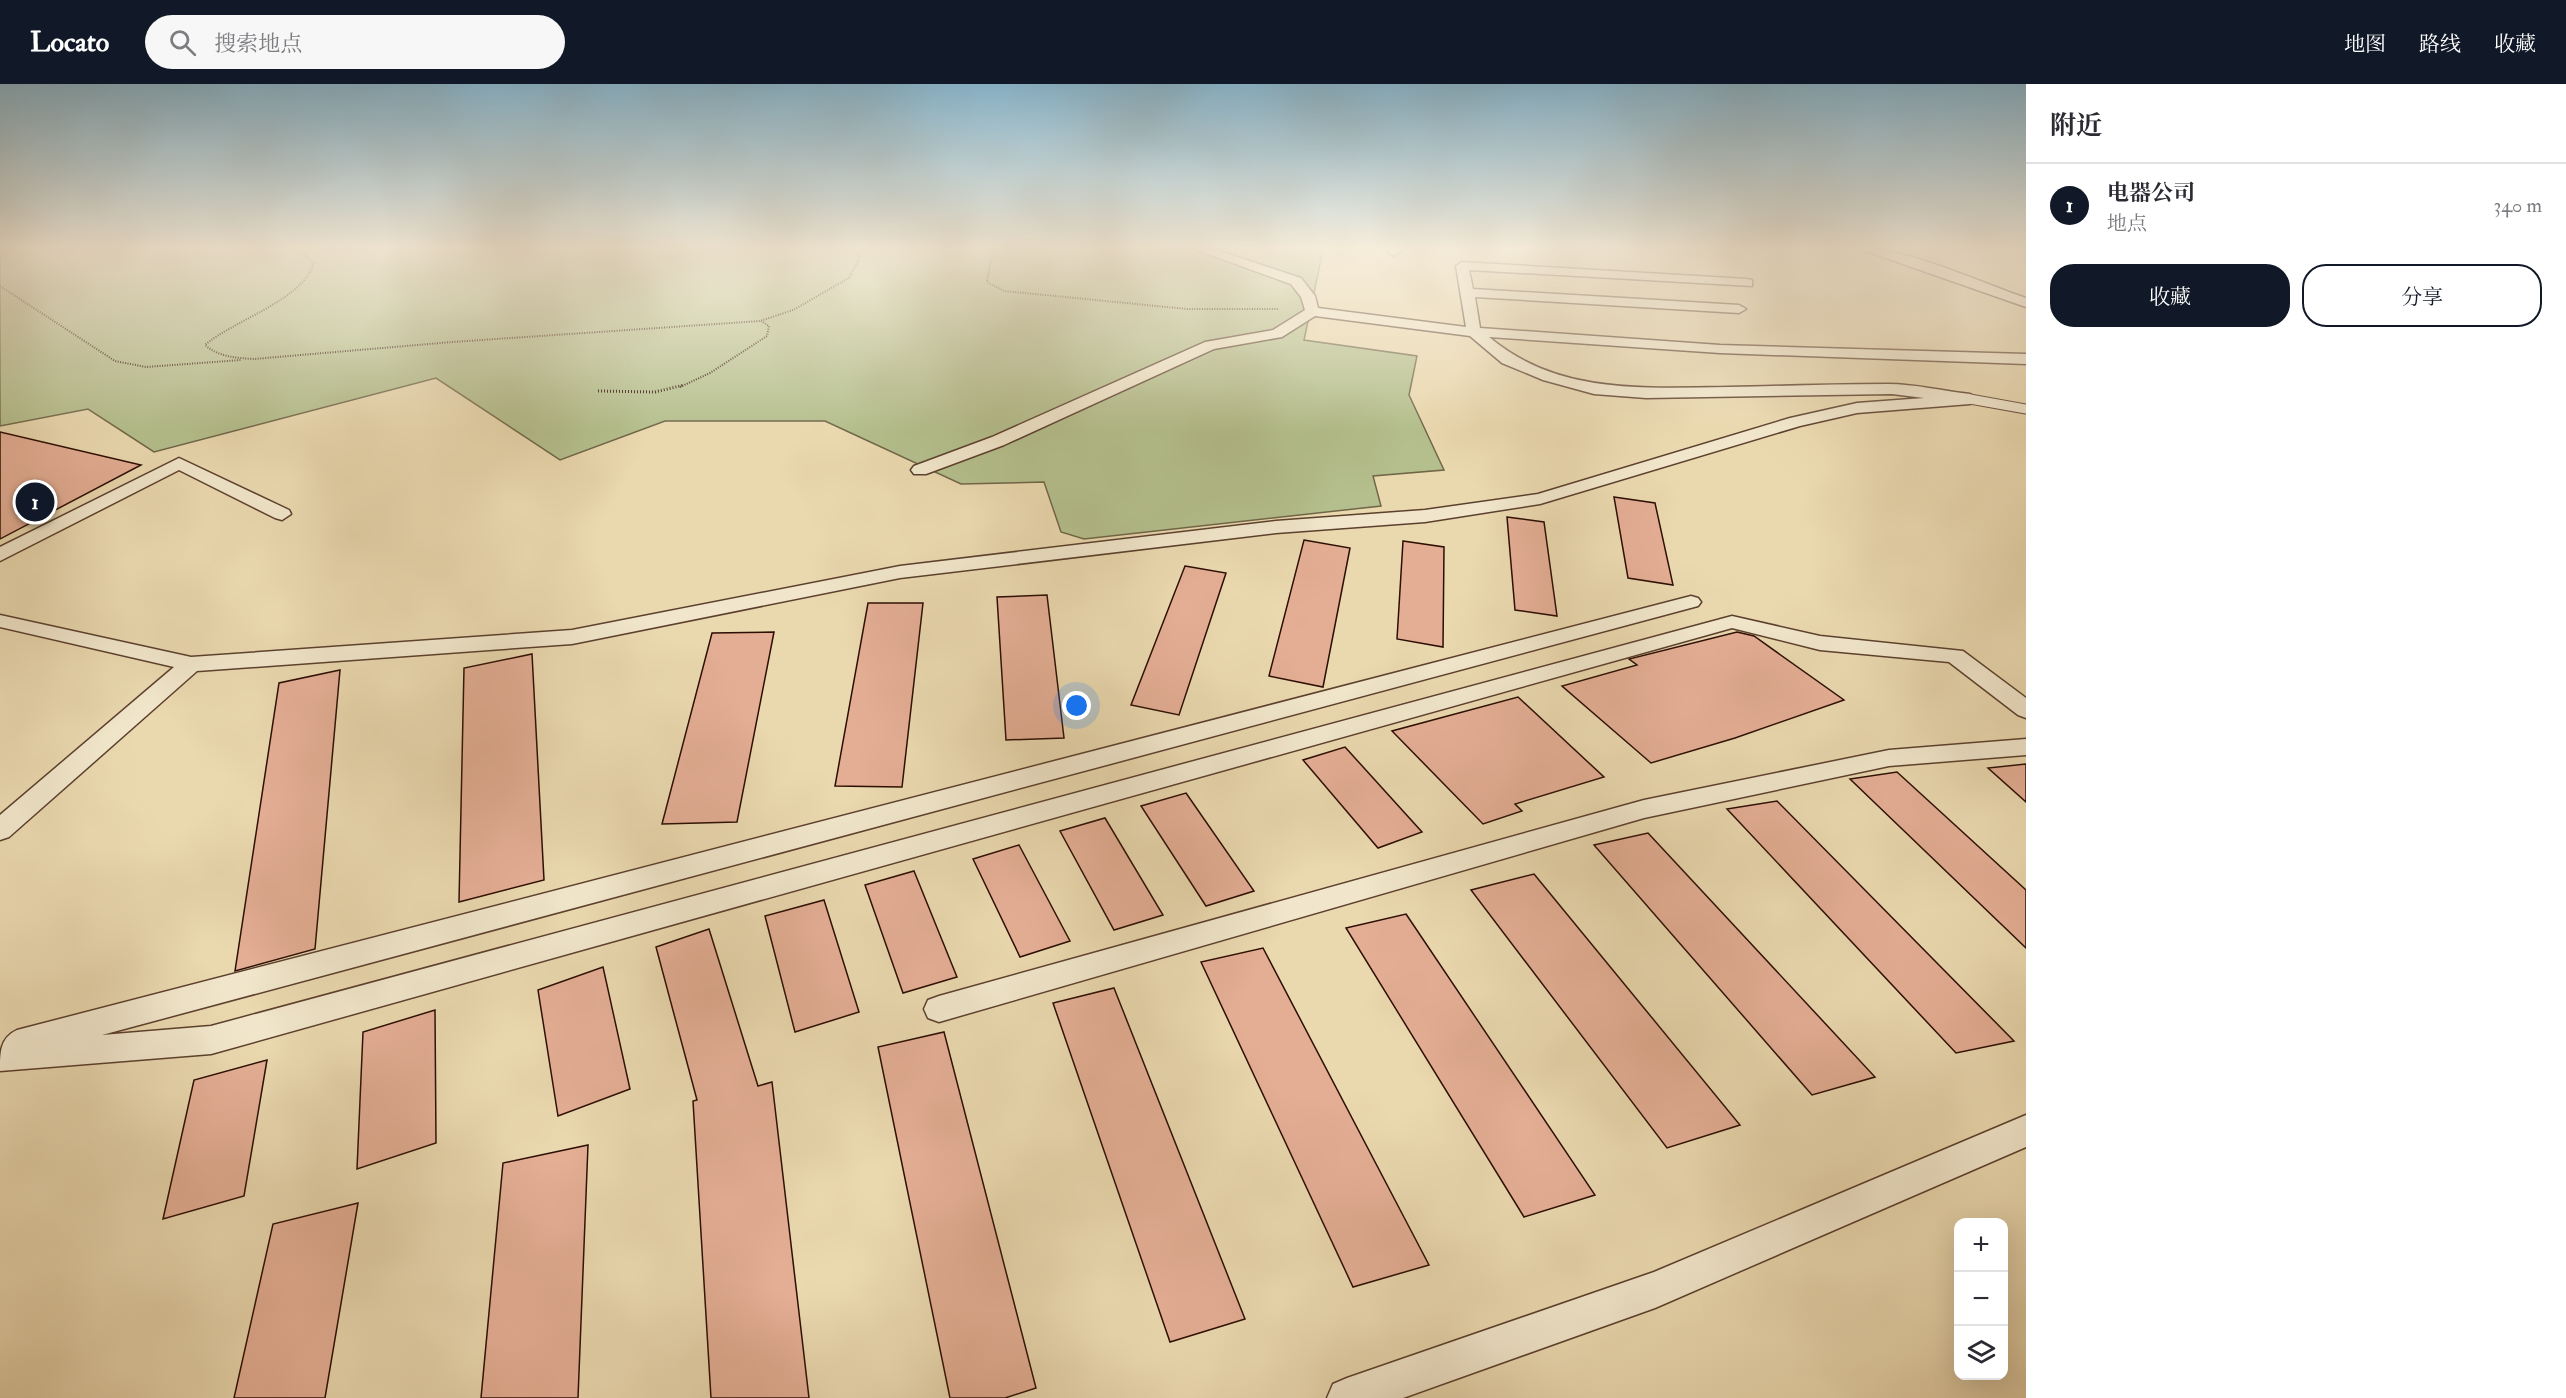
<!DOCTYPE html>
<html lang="zh">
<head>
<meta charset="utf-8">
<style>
  body { margin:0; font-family:"IM FELL Double Pica","Noto Serif SC",serif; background:#f7f7f7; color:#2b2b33 }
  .controls { position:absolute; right:18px; bottom:18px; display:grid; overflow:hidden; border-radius:12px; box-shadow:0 6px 24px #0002 }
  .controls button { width:54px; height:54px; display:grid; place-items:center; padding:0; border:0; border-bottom:2px solid #e1e1e2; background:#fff; color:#2b2b33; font:30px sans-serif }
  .you { position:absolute; left:1077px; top:622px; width:21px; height:21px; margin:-15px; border:4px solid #fff; border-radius:50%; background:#1a73e8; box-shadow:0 0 0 9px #1a73e833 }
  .badge { display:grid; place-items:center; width:39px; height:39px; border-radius:50%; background:#111827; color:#fff; font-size:20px; font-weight:700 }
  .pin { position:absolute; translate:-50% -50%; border:3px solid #fff; box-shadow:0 2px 6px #0006 }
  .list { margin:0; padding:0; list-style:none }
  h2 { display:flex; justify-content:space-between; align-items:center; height:78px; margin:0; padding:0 24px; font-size:26px }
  h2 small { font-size:20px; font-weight:400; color:#7c7c81 }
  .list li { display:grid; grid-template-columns:39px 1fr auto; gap:18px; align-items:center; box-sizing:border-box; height:84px; padding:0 24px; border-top:2px solid #e1e1e2 }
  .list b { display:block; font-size:22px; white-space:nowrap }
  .list p { margin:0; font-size:20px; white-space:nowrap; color:#7c7c81 }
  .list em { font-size:20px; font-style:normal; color:#7c7c81 }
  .actions { display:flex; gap:12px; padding:18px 24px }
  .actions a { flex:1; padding:14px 0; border:2px solid #111827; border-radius:24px; text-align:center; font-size:21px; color:#111827 }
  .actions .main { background:#111827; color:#fff }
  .icon { flex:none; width:33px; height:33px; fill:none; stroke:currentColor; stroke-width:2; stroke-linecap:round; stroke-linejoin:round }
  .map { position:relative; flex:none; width:2026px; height:1314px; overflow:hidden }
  header { display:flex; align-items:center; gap:36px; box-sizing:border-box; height:84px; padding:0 30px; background:#111827; color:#fff }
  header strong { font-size:28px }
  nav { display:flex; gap:33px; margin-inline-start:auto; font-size:21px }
  .search { width:420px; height:54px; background:#f7f7f7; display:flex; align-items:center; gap:15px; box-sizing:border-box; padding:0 21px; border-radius:33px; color:#7c7c81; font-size:22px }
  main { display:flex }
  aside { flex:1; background:#fff }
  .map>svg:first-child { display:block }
  .green { fill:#b4bf8d; stroke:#706648; stroke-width:1.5 }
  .building { fill:#e4ae95; stroke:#2c0e03; stroke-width:1.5 }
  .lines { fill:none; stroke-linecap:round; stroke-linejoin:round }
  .lane-casing { stroke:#5c402e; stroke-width:11 }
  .street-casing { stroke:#5c402e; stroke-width:3 }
  .path-far1 { stroke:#2c0e03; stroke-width:2; stroke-dasharray:1 1.5; stroke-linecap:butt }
  .path { stroke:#2c0e03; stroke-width:3; stroke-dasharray:1 2; stroke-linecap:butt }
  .lane { stroke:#f1e6cb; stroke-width:9 }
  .street { fill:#f1e6cb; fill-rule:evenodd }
</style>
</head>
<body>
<header>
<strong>Locato</strong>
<div class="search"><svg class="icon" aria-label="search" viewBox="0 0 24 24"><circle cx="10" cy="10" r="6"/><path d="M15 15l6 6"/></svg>搜索地点</div>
<nav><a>地图</a><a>路线</a><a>收藏</a></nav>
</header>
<main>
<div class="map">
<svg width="2026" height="1314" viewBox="0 0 2026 1314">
  <rect width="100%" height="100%" fill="#ead8af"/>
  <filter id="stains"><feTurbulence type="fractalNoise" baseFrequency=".00333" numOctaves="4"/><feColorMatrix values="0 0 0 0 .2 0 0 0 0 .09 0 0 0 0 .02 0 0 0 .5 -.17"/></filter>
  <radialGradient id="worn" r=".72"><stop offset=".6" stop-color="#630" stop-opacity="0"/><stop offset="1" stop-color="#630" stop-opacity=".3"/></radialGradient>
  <path class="green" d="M 0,164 L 1313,164 L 1323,166 L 1304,256 L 1417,272 L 1409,311 L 1444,386 L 1373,392 L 1381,422 L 1084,455 L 1061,448 L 1044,398 L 961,400 L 825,337 L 665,337 L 560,376 L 436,294 L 154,368 L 88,325 L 0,342 Z"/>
  <g class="building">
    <path d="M 0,348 L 141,381 L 0,455 Z"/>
    <path d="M 1614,413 L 1655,419 L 1673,501 L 1628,494 Z"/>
    <path d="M 1507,433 L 1544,438 L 1557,532 L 1515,526 Z"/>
    <path d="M 1304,456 L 1350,464 L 1323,603 L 1269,592 Z"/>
    <path d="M 1403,457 L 1444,463 L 1443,563 L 1397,555 Z"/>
    <path d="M 1185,482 L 1226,489 L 1179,631 L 1131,621 Z"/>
    <path d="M 1047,511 L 1064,654 L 1006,656 L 997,513 Z"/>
    <path d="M 868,519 L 923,519 L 902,703 L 835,702 Z"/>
    <path d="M 774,548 L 737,738 L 662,740 L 712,549 Z"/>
    <path d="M 1737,548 L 1754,552 L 1844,616 L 1735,654 L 1651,679 L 1562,602 L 1637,581 L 1629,575 Z"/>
    <path d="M 532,570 L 544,796 L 459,818 L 464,584 Z"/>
    <path d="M 340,586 L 315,865 L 235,887 L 279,599 Z"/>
    <path d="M 1518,613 L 1604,693 L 1515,720 L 1522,727 L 1483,740 L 1392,647 Z"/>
    <path d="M 1345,663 L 1422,748 L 1378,764 L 1303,676 Z"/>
    <path d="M 2026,680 L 2026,718 L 1988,684 Z"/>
    <path d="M 1897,688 L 2026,806 L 2026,864 L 1850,695 Z"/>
    <path d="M 1186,709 L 1254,807 L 1206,822 L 1141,722 Z"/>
    <path d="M 1777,717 L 2014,957 L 1956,969 L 1727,725 Z"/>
    <path d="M 1105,734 L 1163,831 L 1114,846 L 1060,747 Z"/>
    <path d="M 1648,749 L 1875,993 L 1812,1011 L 1594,761 Z"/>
    <path d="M 1019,761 L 1070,857 L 1020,873 L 973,775 Z"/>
    <path d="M 914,787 L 957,893 L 903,909 L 865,801 Z"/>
    <path d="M 1534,790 L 1740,1041 L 1667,1064 L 1471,806 Z"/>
    <path d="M 824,816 L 859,928 L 795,948 L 765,832 Z"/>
    <path d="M 1406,830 L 1595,1111 L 1524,1133 L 1346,844 Z"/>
    <path d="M 709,845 L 758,1002 L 772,998 L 809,1314 L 711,1314 L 693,1017 L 697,1016 L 656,863 Z"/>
    <path d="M 1263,864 L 1429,1181 L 1353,1203 L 1201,878 Z"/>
    <path d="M 603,883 L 630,1005 L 558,1032 L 538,906 Z"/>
    <path d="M 1114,904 L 1245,1235 L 1170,1258 L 1053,919 Z"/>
    <path d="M 435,926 L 436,1059 L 357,1085 L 363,948 Z"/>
    <path d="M 944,948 L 1036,1304 L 1005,1314 L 950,1314 L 878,963 Z"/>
    <path d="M 267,976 L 244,1112 L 163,1135 L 194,996 Z"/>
    <path d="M 588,1061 L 578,1314 L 481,1314 L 503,1079 Z"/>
    <path d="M 358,1119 L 325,1314 L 234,1314 L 273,1140 Z"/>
  </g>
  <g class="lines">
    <g class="lane-casing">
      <path id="lane" d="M 1970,315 L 2026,325"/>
    </g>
    <g class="street-casing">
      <g id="street">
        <path d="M 1191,164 L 1210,164 L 1301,194 L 1315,212 L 1318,224 L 1466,243 L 1456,182 L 1462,178 L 1747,195 L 1752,196 L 1752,202 L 1469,186 L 1473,205 L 1739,221 L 1746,225 L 1739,229 L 1475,213 L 1480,244 L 1720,261 L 2026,270 L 2026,280 L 1720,269 L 1489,253 C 1558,311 1644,304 1729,303 C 1782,302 1835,300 1888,300 C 1915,300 1943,307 1970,310 L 1978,315 L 1970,320 L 1857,329 L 1800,342 L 1540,420 L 1425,438 L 1276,449 L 900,494 L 572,560 L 197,587 L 9,753 L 0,756 L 0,731 L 174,583 L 0,543 L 0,531 L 191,573 L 572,546 L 900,482 L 1276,437 L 1425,426 L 1538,410 L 1790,334 L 1857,319 L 1924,314 L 1892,310 L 1646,314 L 1594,310 L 1543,296 L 1502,279 L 1470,252 L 1315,232 L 1282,253 L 1214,265 L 1004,361 L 926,390 L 914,390 L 911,386 L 914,382 L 992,353 L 1205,258 L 1273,246 L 1305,226 L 1301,213 L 1291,200 Z"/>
        <path d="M 1391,164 L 1404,164 L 1394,172 L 1388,168 Z"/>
        <path d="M 1857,164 C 1908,164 1976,197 2026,214 L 2026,223 Z"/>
        <path d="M 179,374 L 289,426 L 291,430 L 282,436 L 275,434 L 179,386 L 0,477 L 0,463 Z"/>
        <path d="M 1691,512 L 1698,514 L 1701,518 L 1698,522 L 102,951 L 211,942 L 1732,532 L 1820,552 L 1963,567 L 2026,614 L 2026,634 L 2018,631 L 1949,578 L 1820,566 L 1732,544 L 211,970 L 0,987 C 0,968 0,954 17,946 Z"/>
        <path d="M 2026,655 L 2026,671 L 1889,682 L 1644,734 L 939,938 L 928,934 L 924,925 L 928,916 L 939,912 L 1644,716 L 1889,666 Z"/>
        <path d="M 2026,1031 L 2026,1063 L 1655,1224 L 1403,1314 L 1327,1314 L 1333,1300 L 1347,1294 L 1654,1188 Z"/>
      </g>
    </g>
    <g class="path-far1">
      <path d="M 288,164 L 302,169 L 314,179 C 303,216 234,236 205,261 C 219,273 236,274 254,275 L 452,258 L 760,237 L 793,226 L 849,194 L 860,173 L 850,164"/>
      <path d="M 993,164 L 987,198 L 1004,207 L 1187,225 L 1279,225"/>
      <path d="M 0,202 L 115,277 L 146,283 L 241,276"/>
      <path d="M 680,303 L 710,289 L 767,252 L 769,242 L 761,237"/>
    </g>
    <path class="path" d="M 598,307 L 655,308 L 684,301"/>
    <use href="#lane" class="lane"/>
    <use href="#street" class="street"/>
  </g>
  <linearGradient id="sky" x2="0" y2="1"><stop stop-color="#88b6ce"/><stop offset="0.47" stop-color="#f6eddb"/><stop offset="1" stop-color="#f6eddb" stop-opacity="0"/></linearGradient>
  <rect width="2026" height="348" fill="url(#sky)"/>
  <rect width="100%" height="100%" filter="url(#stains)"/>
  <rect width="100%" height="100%" fill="url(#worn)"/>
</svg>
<div class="controls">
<button>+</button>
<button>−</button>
<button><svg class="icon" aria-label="layers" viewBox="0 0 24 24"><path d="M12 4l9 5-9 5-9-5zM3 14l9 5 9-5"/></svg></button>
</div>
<div class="you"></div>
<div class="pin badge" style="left:35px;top:418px">1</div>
</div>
<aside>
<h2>附近<small></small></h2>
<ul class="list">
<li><span class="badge">1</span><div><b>电器公司</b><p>地点</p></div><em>340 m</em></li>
</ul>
<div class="actions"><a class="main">收藏</a><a>分享</a></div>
</aside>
</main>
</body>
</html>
